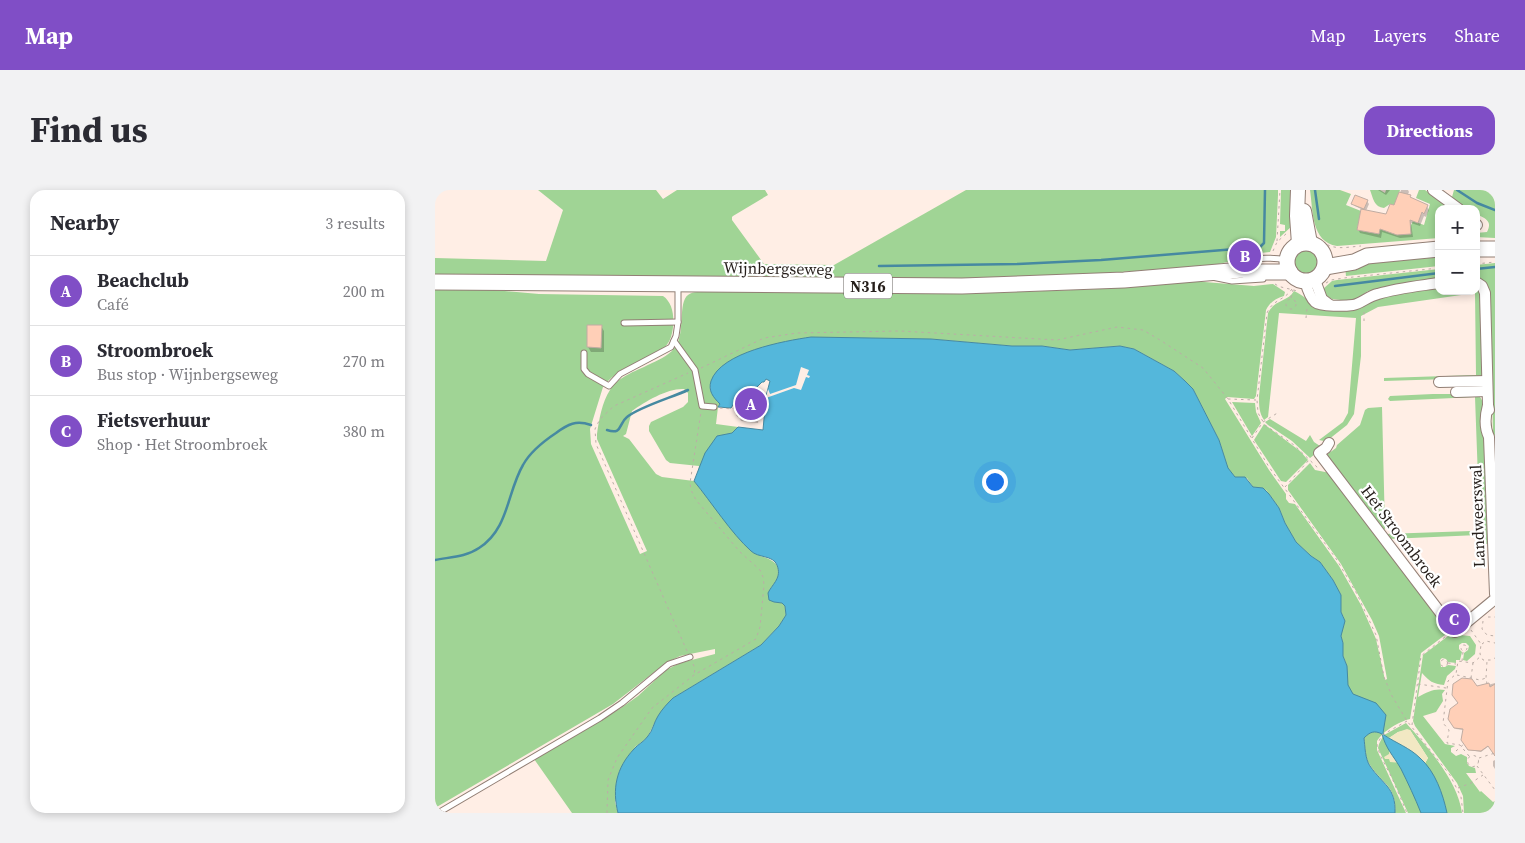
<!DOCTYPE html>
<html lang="en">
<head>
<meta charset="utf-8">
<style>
  body { margin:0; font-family:"Source Serif 4",serif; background:#f2f2f3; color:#2b2b33 }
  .controls { position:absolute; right:15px; top:15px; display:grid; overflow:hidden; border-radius:10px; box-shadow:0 2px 8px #0003 }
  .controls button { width:45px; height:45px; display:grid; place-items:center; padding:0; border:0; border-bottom:1px solid #e1e1e2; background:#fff; color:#2b2b33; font:25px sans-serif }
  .you { position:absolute; left:559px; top:291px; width:18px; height:18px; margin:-12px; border:4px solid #fff; border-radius:50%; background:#1a73e8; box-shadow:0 0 0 8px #1a73e833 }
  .badge { display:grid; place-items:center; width:32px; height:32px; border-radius:50%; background:#804ec6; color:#fff; font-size:16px; font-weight:700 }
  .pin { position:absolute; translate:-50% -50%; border:2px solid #fff; box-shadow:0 1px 5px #0006 }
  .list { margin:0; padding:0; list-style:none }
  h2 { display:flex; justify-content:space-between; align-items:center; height:65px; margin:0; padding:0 20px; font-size:21px }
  h2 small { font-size:16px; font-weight:400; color:#7c7c81 }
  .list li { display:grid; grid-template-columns:32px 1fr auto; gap:15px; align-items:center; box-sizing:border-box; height:70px; padding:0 20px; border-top:1px solid #e1e1e2 }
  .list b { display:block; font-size:19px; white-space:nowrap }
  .list p { margin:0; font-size:16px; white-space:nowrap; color:#7c7c81 }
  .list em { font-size:16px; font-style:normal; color:#7c7c81 }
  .map { position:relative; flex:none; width:1060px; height:623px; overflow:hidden; border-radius:15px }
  header { display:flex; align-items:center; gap:30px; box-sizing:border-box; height:70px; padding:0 25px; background:#804ec6; color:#fff }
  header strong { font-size:24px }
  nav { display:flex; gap:28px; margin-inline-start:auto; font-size:18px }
  .intro { display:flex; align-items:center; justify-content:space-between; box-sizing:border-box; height:120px; padding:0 30px }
  h1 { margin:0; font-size:35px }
  .button { padding:12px 22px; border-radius:15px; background:#804ec6; color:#fff; font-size:18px; font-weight:700 }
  main { display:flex; gap:30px; padding:0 30px }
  aside { flex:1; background:#fff; border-radius:15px; box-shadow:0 2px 8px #0003 }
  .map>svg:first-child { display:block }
  .green { fill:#a0d495 }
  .sand { fill:#f2e8c3 }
  .water { fill:#54b7db; stroke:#4689a1 }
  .pier { fill:#ffeee5 }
  .shadow { fill:#0003 }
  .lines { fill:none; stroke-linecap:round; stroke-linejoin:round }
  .stream { stroke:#4689a1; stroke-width:2.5 }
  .building { fill:#ffcfb7; stroke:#c0aca2 }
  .lane-casing { stroke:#927f75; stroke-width:7 }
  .street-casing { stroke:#927f75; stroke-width:12 }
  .secondary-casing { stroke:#927f75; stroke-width:16 }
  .primary-casing { stroke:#927f75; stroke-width:17 }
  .path { stroke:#bbada6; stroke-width:1; stroke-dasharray:2.5 4; stroke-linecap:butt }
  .lane { stroke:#fff; stroke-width:5 }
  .street { stroke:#fff; stroke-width:10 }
  .secondary { stroke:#fff; stroke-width:14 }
  .primary { stroke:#fff; stroke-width:15 }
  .labels { text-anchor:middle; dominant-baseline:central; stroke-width:4.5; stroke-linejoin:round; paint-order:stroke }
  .shield { fill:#fff; stroke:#66625f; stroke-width:1 }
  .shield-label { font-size:15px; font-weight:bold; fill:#251e1a }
  .street-label { font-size:16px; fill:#251e1a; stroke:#fff }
</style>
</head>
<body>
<header>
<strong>Map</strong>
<nav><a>Map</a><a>Layers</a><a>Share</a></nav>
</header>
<div class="intro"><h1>Find us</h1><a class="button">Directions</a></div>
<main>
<aside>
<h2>Nearby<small>3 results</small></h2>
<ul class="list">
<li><span class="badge">A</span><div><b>Beachclub</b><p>Café</p></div><em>200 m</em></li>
<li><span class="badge">B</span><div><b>Stroombroek</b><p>Bus stop · Wijnbergseweg</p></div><em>270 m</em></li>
<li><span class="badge">C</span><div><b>Fietsverhuur</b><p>Shop · Het Stroombroek</p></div><em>380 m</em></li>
</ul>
</aside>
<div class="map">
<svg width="1060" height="623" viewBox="0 0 1060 623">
  <rect width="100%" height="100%" fill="#ffeee5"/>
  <g class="green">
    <path d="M 103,0 L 221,0 L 228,9 L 242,0 L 330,0 L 333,5 L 298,26 L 297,27 L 297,30 L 329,74 L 399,75 L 531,0 L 843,0 L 843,5 L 841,47 L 835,62 L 806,65 L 804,69 L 776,76 L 565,90 L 0,85 L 0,68 L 111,71 L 128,20 Z"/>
    <path d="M 846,0 L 858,0 L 857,36 L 845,47 L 845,41 L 850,41 L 850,35 L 845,34 Z"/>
    <path d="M 875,0 L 905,0 L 916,4 L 911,15 L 926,21 L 922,40 L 944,44 L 949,25 L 957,27 L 962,16 L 955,14 L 949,18 C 939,17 938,8 935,0 L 945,0 L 950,3 L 951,0 L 965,0 L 960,14 L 975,37 L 978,31 L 989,35 L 995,14 L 981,8 L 984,0 L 990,0 L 1018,19 L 1004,19 L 1004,48 L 902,56 C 876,52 878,20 875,0 Z"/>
    <path d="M 1019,0 L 1060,0 L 1060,48 L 1041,47 L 1041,43 L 1052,42 C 1058,31 1050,28 1041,24 L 1041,19 C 1029,19 1025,18 1017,7 Z"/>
    <circle cx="871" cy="72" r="12"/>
    <path d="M 1004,64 L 1004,76 L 911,86 L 910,76 Z"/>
    <path d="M 1060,73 L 1060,245 L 1058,247 L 1056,134 L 1041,88 L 1041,75 Z"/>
    <path d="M 1004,79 L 1004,89 L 933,101 L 920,110 L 914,111 L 897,109 L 890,105 L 888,99 L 897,91 L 902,90 Z"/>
    <path d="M 757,91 L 819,96 L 838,94 L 850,102 L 849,106 C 840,109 835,112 831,120 L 821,206 L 819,209 L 792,207 L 790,209 L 834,280 L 851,304 L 851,309 L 854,313 L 860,314 L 904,376 L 926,415 L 941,449 L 950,490 L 952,489 L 944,446 L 937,430 L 906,374 L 853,300 L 853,295 L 875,273 L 880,280 L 895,283 L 1014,442 L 986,463 L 975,529 C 965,531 948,541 942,551 L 942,560 L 971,623 L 960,623 C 962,596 947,594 935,575 C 930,569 930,556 929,548 L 934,543 L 913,515 L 911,473 L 908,466 L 908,453 L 906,446 L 906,441 L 909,434 L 909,428 L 906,422 L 906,405 L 898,390 L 885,372 L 876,366 L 861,352 L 850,333 L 844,318 L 834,304 L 831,300 L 818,297 L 812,288 L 800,287 L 793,279 L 784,250 L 758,199 L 739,181 L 699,159 L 685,156 L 635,160 L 607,156 L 577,156 L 496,149 L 275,195 L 275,199 L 285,214 L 283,217 L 281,234 L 303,237 L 263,282 L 264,276 L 235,273 L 231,270 L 214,241 L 214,236 L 216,232 L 248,217 L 253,212 L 253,203 L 249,199 C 233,198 211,211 197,221 L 191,244 L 188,246 L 194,249 L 221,284 L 227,287 L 259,291 L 325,366 C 345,371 350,382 336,398 L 339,412 L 347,413 L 350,416 L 351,425 L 344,436 L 326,455 L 238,508 L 223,526 L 212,548 L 200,557 L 180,612 L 183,623 L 137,623 L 99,569 L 186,518 L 203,506 L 231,480 L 245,473 L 280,464 L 280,459 L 245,466 L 231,473 L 178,514 L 0,618 L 0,100 L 36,98 L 104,104 L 228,106 C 240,114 240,134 236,147 C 234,153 230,157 227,161 C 207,171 181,179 168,197 L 155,239 L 156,254 L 205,364 L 212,361 L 162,249 L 162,244 C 164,230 167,212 175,200 C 183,186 204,180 217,173 C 226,169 236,164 241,156 C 250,143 243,112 253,105 C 258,101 266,102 272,101 L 556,103 L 666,99 Z"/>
    <path d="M 1041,96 L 1047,103 L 1049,182 L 1045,188 L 949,191 L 949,188 L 1041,185 L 1040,103 L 943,117 L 926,126 L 926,166 L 919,224 L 912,235 L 893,250 L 889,251 L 884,250 L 908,232 L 913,223 L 921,128 L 844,123 L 833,227 L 829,230 C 824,223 824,215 824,206 L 833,123 C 840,109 853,112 859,101 C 867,104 875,113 884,117 L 1004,97 L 1004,101 L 1041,101 Z"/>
    <path d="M 998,204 L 1027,204 L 1044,206 C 1054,216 1041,228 1049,241 L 1053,354 L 1045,354 L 1043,345 L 954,349 L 950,344 L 1036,341 L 1038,344 L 1045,343 L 1040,207 L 955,211 L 953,209 L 955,206 Z"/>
    <path d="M 797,212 L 820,213 L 821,222 L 826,233 L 817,246 Z"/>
    <path d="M 947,217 L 950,339 L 947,341 L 890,266 L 901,258 L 902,255 L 925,235 L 930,220 L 933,218 Z"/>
    <path d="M 835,229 L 871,251 L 875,245 L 879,252 L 888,258 L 875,268 L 857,251 L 833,235 L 830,232 Z"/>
    <path d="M 829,234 L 865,261 L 873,270 L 851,292 L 846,291 L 819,250 Z"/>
    <path d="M 1017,443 L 1021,447 L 1025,445 L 1035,446 L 1041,455 L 1040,464 L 1032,471 L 1028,470 L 1029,463 L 1033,460 L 1034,456 L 1031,453 L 1027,453 L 1024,455 L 1024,459 L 1027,462 L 1025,470 L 1021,470 L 1021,473 L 1013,472 L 1011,469 L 1007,468 L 1005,470 L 1006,477 L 1010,477 L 1013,475 L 1021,476 L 1020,479 L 1012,486 L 1009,495 C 998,494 994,491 987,483 L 983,507 C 993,502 999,498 1010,500 L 1007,504 L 1008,511 L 1001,522 L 988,526 L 1010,554 L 1020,556 L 1016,558 L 1016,562 L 1021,566 L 1026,564 L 1032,567 L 1032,573 L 1034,576 L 1040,578 L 1041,583 L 1031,583 L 1045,602 L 1046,601 L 1058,612 L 1060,611 L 1058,618 L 1060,623 L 1029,623 L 1028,606 L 1022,593 L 980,536 L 978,531 L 988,465 Z"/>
    <path d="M 971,533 C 992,556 1023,591 1027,623 L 1012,623 L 989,575 L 993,568 L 975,540 L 963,542 L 954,548 L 949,545 Z"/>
    <path d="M 948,546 L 952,549 L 955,564 L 954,569 L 965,572 L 989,623 L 973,623 L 943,558 L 944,554 Z"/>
  </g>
  <path class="sand" d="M 972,539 L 975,540 L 993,568 L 989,575 L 955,572 L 954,569 L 950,569 L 949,567 L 954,564 L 957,549 L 954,548 L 963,542 Z"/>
  <path class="water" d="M 376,147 L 496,149 L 577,156 L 607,156 L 635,160 L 685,156 L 699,159 L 739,181 L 750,191 L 758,199 L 784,250 L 793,278 L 800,287 L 810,287 L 818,297 L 828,298 L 834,304 L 844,318 L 850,333 L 861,352 L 876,366 L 885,372 L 898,390 L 906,405 L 906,422 L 910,431 L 906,446 L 908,453 L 908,466 L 912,476 L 913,495 L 918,504 L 941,513 L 951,525 L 948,543 L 949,545 C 961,553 975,558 985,568 C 1000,581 1008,604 1012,623 L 986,623 C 980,608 973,593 966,579 C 958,565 951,559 947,544 C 939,540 935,542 929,548 C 930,556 930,569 935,576 C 948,595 961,597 960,623 L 183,623 C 177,599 181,578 199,559 C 203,554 209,552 213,546 C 218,540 219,532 223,526 C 227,519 233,513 238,508 L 326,455 L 344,436 L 351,425 L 350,416 L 347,413 L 339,412 L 334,410 L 333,403 C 338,393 347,388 342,375 C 338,365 323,368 316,361 C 296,343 277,313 259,291 L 270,263 L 282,246 L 297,243 L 303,237 L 328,240 L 331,206 L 335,191 L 331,189 L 329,192 L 327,192 L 321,198 L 321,203 L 312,200 L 304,203 L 303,212 L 300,212 L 296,218 L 283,217 L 285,214 C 278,207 273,201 276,191 C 286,162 349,151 376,147 Z"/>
  <path class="pier" d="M 366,177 L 374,180 L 372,185 L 375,186 L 374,188 L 371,187 L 366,200 L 359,198 L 331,208 L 333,199 L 335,204 L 361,195 Z"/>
  <g class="shadow">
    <path d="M 943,0 L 955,0 L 951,5 Z"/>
    <path d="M 966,0 L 973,0 L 974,2 L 972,6 L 992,16 L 994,20 L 991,27 L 989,26 L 985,36 L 976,33 L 978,47 L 965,48 L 947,42 L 946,48 L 925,43 L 923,39 L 928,20 L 920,16 L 918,13 L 932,11 L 934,14 L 931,21 L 952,26 L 960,17 Z"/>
    <path d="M 153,136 L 166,136 L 169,141 L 169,162 L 156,162 L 153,157 Z"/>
    <path d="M 305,208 L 322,209 L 325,214 L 323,233 L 306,231 L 304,226 Z"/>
    <path d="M 1017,422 L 1025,433 L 1024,434 L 1016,423 Z"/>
    <path d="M 1060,493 L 1060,564 L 1054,556 L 1046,562 L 1035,560 L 1027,550 L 1029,540 L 1021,539 L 1014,529 L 1042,498 Z"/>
    <path d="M 1060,570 L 1060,579 L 1058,576 L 1058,571 Z"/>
  </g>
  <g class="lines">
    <g class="stream">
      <path d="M 880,0 L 884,29"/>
      <path d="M 1022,0 L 1042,13 L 1060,20"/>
      <path d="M 444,76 L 583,74 L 666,70 L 825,57 L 829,53 L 830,0"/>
      <path d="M 1041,79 L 1060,77"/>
      <path d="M 900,96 L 1004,83"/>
      <path d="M 172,240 C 188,245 183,234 192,227 C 204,217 238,207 253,200"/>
      <path d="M 0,370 C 15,367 31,367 44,358 C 74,339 72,302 88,275 C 95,262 109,251 121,243 C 133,234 141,230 156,235"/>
    </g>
  </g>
  <g class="building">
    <path d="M 964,2 L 976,5 L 975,7 L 993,15 L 989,24 L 987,22 L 983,33 L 975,30 L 976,44 L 962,45 L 945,39 L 944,44 L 922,40 L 926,19 L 951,24 L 955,14 L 959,15 Z"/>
    <path d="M 920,5 L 933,10 L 929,19 L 916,14 Z"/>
    <path d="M 152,135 L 167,135 L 166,158 L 152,157 Z"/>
    <path d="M 304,206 L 323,208 L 320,228 L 302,226 Z"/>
    <path d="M 1027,488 L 1037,489 L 1042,496 L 1054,493 L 1055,497 L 1060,494 L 1060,566 L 1053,556 L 1046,561 L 1033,560 L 1026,550 L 1028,539 L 1019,538 L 1013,529 L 1015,519 L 1023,513 L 1017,505 L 1018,494 Z"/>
  </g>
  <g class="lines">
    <g class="lane-casing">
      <g id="lane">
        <path d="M 797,76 C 813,67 834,67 852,70"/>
        <path d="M 777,87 L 797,91 L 828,89"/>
        <path d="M 189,133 L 243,132"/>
        <path d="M 239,151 L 260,180 L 267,216 L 279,217"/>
        <path d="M 149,163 L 149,179 L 153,184 L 174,196 L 185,184 L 236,157 L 241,146 L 243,132 L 243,94"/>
        <path d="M 3,623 L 165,528 L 187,513 L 234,474 L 255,467"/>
      </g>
    </g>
    <g class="street-casing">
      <g id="street">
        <path d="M 998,0 L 1024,19"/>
        <path d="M 1041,34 L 1042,35"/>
        <path d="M 880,90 L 887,109 L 895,115"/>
        <path d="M 870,91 C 872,98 875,108 880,112 C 886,117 911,116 918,115 C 926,114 933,106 943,104 C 962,98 984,96 1004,93"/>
        <path d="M 1041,92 L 1047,96 L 1050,103 L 1053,215 L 1054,220"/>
        <path d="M 1004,192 L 1052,191"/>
        <path d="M 1021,202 L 1052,201"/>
        <path d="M 1053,215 C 1050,226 1049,237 1054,247 L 1060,404"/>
        <path d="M 894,253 L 891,258 L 884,263 L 1020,442 L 1060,409"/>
      </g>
    </g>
    <g class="secondary-casing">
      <g id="secondary">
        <path d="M 863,0 L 862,26 L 864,54"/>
        <path d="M 869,21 L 875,53"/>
      </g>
    </g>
    <g class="primary-casing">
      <g id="primary">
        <circle cx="871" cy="72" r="19"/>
        <path d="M 1041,59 L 1060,59"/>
        <path d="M 890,77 L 919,72 L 932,66 L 1004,59"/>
        <path d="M 0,92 L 527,96 L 689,90 L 807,80 L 819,82 L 855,82"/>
      </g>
    </g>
    <g class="path">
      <path d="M 842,51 L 845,0"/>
      <path d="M 887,51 C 898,61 912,57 926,56"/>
      <path d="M 838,61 L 842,52 L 852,43"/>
      <path d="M 1041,74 L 1060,72"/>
      <path d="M 891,93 L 896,90 L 909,88 L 1004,78"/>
      <path d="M 840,94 C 847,99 856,98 864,102"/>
      <path d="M 857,99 C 849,111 838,109 832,123 L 822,210 L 823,223 L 830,235 L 859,255 L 884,279"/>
      <path d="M 856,108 L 858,100"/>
      <circle cx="856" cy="114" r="5"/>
      <path d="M 929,122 L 929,134"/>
      <path d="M 871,128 L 872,118"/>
      <path d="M 266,178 L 329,148 L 362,143 L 465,141 L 622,150 L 682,137 L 708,140 L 725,150 L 768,178 L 793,209 L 834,277 L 902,370 L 922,404 L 941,445 L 949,487 L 957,506 L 972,531 L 1015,585 L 1026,607 L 1028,623"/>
      <path d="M 793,209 L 821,210"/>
      <path d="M 285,218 L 298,219 L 300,215"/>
      <path d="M 817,248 L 828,232 L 844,222"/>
      <path d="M 850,297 L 874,270"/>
      <path d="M 1053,427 L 1060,427"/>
      <path d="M 1048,431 L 1047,439 L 1052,445 L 1060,446"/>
      <path d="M 1036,440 L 1046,454 L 1045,464 L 1048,470 L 1056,470 L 1060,468"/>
      <path d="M 1047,454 L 1051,451 L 1060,453"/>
      <circle cx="1029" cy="458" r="3"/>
      <path d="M 252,461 L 161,254 L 160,239 L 165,229 L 179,216 L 253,183"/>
      <circle cx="1009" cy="473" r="3.5"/>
      <path d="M 1027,471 L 1028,462"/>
      <path d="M 1013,473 L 1021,474"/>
      <path d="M 258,474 L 260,478 L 259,485"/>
      <path d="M 1022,485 L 1045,490 L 1051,488"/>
      <path d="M 1036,488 L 1038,473"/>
      <path d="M 983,494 L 1011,498"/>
      <path d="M 1052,494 L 1051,488 L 1052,471"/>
      <path d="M 972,531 L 947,545 L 942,555 L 945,565 L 957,588 L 972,623"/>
      <path d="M 977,535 L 986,466 L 1010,447"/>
      <path d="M 1021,561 L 1029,554"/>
      <circle cx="1038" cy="571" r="5.5"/>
      <path d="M 1034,566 L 1025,555 L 1012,553 L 1014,540 L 1008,533 L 1013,491 L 1021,484 L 1023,471 L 1038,473 L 1046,466"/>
      <path d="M 1044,568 L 1060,563"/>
      <path d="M 1042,576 L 1060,600"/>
      <path d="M 1023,598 L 1036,593 L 1048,585"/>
      <path d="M 172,623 L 173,590 L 182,568 L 217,518 L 259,485 L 321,449 L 325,437 L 329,395 L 328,387 L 325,380 L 305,362 L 261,310 L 256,300 L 255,293 L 266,222"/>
    </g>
    <use href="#lane" class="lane"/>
    <use href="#street" class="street"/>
    <use href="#secondary" class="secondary"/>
    <use href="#primary" class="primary"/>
  </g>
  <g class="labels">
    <rect class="shield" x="409" y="83.5" width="48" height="25" rx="4"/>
    <g class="shield-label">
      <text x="433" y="96">N316</text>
    </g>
    <g class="street-label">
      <text transform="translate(343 78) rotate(1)">Wijnbergseweg</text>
      <text transform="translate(1042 326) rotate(-92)">Landweerswal</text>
      <text transform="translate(967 346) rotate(53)">Het Stroombroek</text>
    </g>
  </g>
</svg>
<div class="controls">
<button>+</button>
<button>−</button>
</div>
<div class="you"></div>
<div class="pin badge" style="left:316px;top:214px">A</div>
<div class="pin badge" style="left:810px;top:66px">B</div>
<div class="pin badge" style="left:1019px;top:429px">C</div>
</div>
</main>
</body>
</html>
